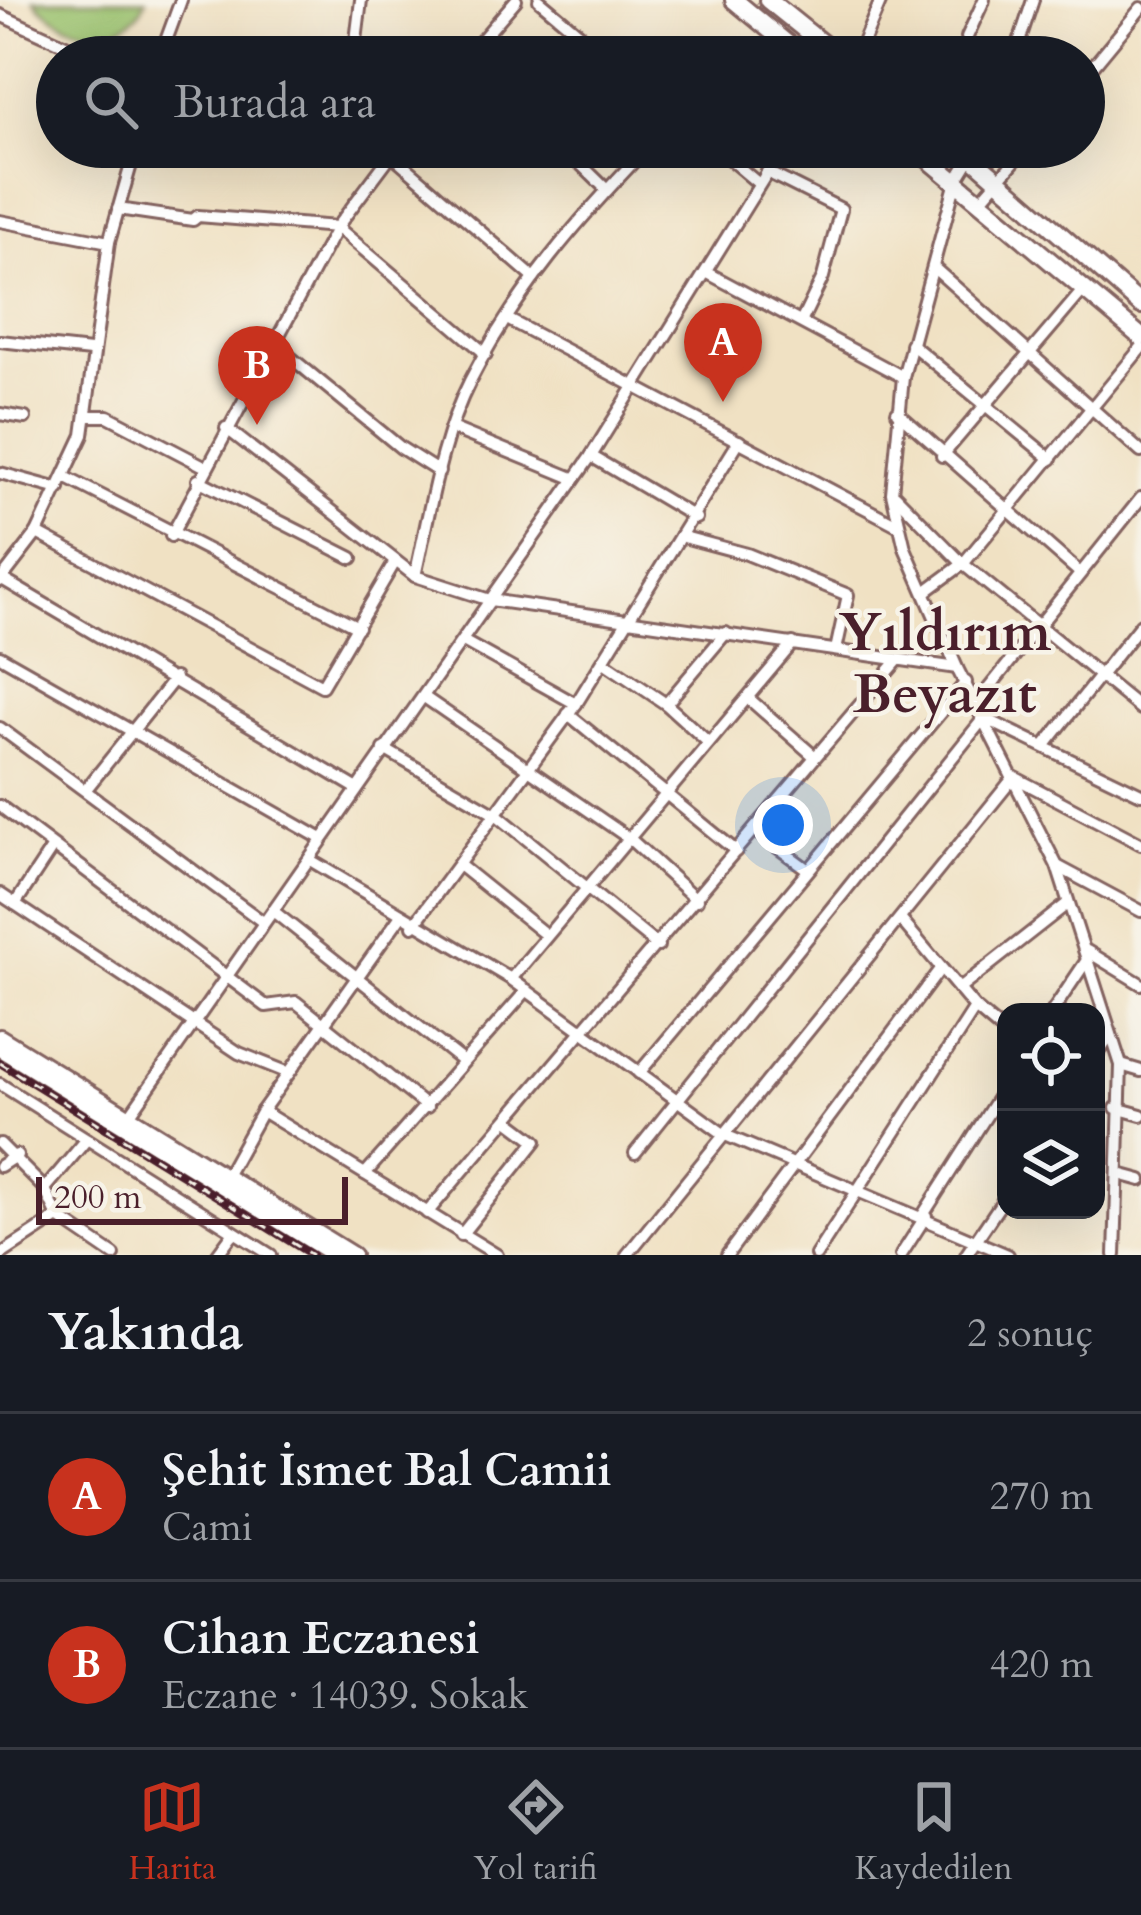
<!DOCTYPE html>
<html lang="tr">
<head>
<meta charset="utf-8">
<style>
  body { margin:0; font-family:Cardo,serif; background:#20242c; color:#f1f3f6 }
  .controls { position:absolute; right:36px; bottom:36px; display:grid; overflow:hidden; border-radius:24px; box-shadow:0 12px 48px #0002 }
  .controls button { width:108px; height:108px; display:grid; place-items:center; padding:0; border:0; border-bottom:3px solid #363941; background:#171b24; color:#f1f3f6; font:60px sans-serif }
  .scale { position:absolute; left:36px; bottom:30px; width:312px; box-sizing:border-box; padding-left:12px; border:6px solid #4a1f2b; border-top:0; font-size:33px; line-height:42px; white-space:nowrap; color:#4a1f2b; -webkit-text-stroke:9px #f7f3e8; paint-order:stroke }
  .you { position:absolute; left:783px; top:825px; width:42px; height:42px; margin:-30px; border:9px solid #fff; border-radius:50%; background:#1a73e8; box-shadow:0 0 0 18px #1a73e833 }
  .badge { display:grid; place-items:center; width:78px; height:78px; border-radius:50%; background:#c8321e; color:#fff; font-size:39px; font-weight:700 }
  .pin { position:absolute; translate:-50% -99px; filter:drop-shadow(0 3px 6px #0008) }
  .pin::after { content:''; position:absolute; top:63px; width:42px; height:36px; background:inherit; clip-path:polygon(0 0,100% 0,50% 100%) }
  .list { margin:0; padding:0; list-style:none }
  h2 { display:flex; justify-content:space-between; align-items:center; height:156px; margin:0; padding:0 48px; font-size:51px }
  h2 small { font-size:39px; font-weight:400; color:#9ea1a6 }
  .list li { display:grid; grid-template-columns:78px 1fr auto; gap:36px; align-items:center; box-sizing:border-box; height:168px; padding:0 48px; border-top:3px solid #363941 }
  .list b { display:block; font-size:45px; white-space:nowrap }
  .list p { margin:0; font-size:39px; white-space:nowrap; color:#9ea1a6 }
  .list em { font-size:39px; font-style:normal; color:#9ea1a6 }
  .icon { flex:none; width:66px; height:66px; fill:none; stroke:currentColor; stroke-width:2; stroke-linecap:round; stroke-linejoin:round }
  .map { position:relative; flex:none; width:1141px; height:1255px; overflow:hidden }
  .search { position:absolute; background:#171b24; box-shadow:0 12px 48px #0002; left:36px; right:36px; top:36px; height:132px; display:flex; align-items:center; gap:30px; box-sizing:border-box; padding:0 42px; border-radius:66px; color:#9ea1a6; font-size:45px }
  .sheet { height:492px; background:#171b24 }
  nav { display:flex; justify-content:space-around; align-items:center; box-sizing:border-box; height:168px; border-top:3px solid #363941; background:#171b24; font-size:33px; color:#9ea1a6 }
  nav a { display:grid; justify-items:center; gap:6px }
  nav .on { color:#c8321e }
  .map>svg:first-child { display:block }
  .green { fill:#99c16c; stroke:#72704c; stroke-width:3 }
  .lines { fill:none; stroke-linecap:round; stroke-linejoin:round }
  .minor-casing { stroke:#846360; stroke-width:16 }
  .tertiary-casing { stroke:#846360; stroke-width:20 }
  .primary-casing { stroke:#846360; stroke-width:22 }
  .minor { stroke:#fff; stroke-width:10 }
  .tertiary { stroke:#fff; stroke-width:14 }
  .primary { stroke:#fff; stroke-width:16 }
  .rail-casing { stroke:#4a1f2b; stroke-width:8 }
  .rail { stroke:#f7f3e8; stroke-width:3; stroke-dasharray:9; stroke-linecap:butt }
  .labels { text-anchor:middle; dominant-baseline:central; stroke-width:9; stroke-linejoin:round; paint-order:stroke }
  .district-label { font-size:54px; font-weight:bold; fill:#4a1f2b; stroke:#f7f3e8 }
</style>
</head>
<body>
<div class="map">
<svg width="1141" height="1255" viewBox="0 0 1141 1255">
  <rect width="100%" height="100%" fill="#f7f3e8"/>
  <filter id="ink" filterUnits="userSpaceOnUse"><feTurbulence type="fractalNoise" baseFrequency=".00833" numOctaves="2"/><feDisplacementMap in="SourceGraphic" scale="24" xChannelSelector="R" yChannelSelector="G"/><feConvolveMatrix kernelMatrix="1 2 1 2 8 2 1 2 1" color-interpolation-filters="sRGB"/></filter>
  <filter id="wash" filterUnits="userSpaceOnUse"><feTurbulence type="fractalNoise" baseFrequency=".004" numOctaves="4" result="noise"/><feDisplacementMap in="SourceGraphic" scale="48" xChannelSelector="R" yChannelSelector="G"/><feGaussianBlur stdDeviation="2.7" result="paint"/><feColorMatrix in="noise" values="0 0 0 0 0 0 0 0 0 0 0 0 0 0 0 0 0 1.4 0 .05"/><feComposite in="paint" operator="in"/></filter>
  <g filter="url(#wash)">
    <rect width="100%" height="100%" fill="#f0e1c3"/>
    <path class="green" d="M 34,0 L 146,0 C 126,49 61,34 34,0 Z"/>
  </g>
  <g filter="url(#ink)">
    <g class="lines">
      <g class="minor-casing">
        <g id="minor">
          <path d="M 539,0 L 607,57"/>
          <path d="M 0,15 L 92,57"/>
          <path d="M 967,37 L 984,0"/>
          <path d="M 160,57 L 181,0"/>
          <path d="M 354,57 L 361,0"/>
          <path d="M 467,57 L 516,0"/>
          <path d="M 857,57 L 881,0"/>
          <path d="M 1014,57 L 1033,0"/>
          <path d="M 1084,77 L 1141,8"/>
          <path d="M 383,147 L 534,278"/>
          <path d="M 563,147 L 607,190"/>
          <path d="M 715,147 L 759,184"/>
          <path d="M 977,147 L 956,181 L 903,377 L 892,493 L 905,548 L 957,668 L 1057,866 L 1121,1065 L 1115,1255"/>
          <path d="M 767,172 L 841,209 L 823,277 L 802,320"/>
          <path d="M 980,201 L 1027,147"/>
          <path d="M 118,209 L 193,220 L 198,216 L 337,227 L 486,354"/>
          <path d="M 0,221 L 109,242"/>
          <path d="M 934,268 L 1141,452"/>
          <path d="M 706,272 L 903,377"/>
          <path d="M 507,319 L 899,526"/>
          <path d="M 0,341 L 90,351"/>
          <path d="M 272,342 L 401,448 L 439,472"/>
          <path d="M 911,344 L 1051,459"/>
          <path d="M 897,412 L 1080,573"/>
          <path d="M 0,414 L 25,418"/>
          <path d="M 87,416 L 108,416 L 204,466"/>
          <path d="M 226,428 L 415,576 L 490,600 L 957,668"/>
          <path d="M 451,428 L 573,478"/>
          <path d="M 591,456 L 696,518"/>
          <path d="M 942,456 L 1085,288"/>
          <path d="M 0,473 L 59,489"/>
          <path d="M 65,477 L 358,627"/>
          <path d="M 198,480 L 352,558"/>
          <path d="M 895,495 L 963,564 L 1141,709"/>
          <path d="M 37,533 L 322,686 L 395,562"/>
          <path d="M 171,536 L 337,227 L 397,147"/>
          <path d="M 680,536 L 747,554 L 848,595 L 836,650"/>
          <path d="M 415,576 C 430,511 440,440 470,381 C 515,292 579,218 648,147"/>
          <path d="M 2,579 L 356,788"/>
          <path d="M 0,581 L 37,533 L 83,435 L 109,242 L 136,147"/>
          <path d="M 925,592 L 963,564 L 1141,348"/>
          <path d="M 463,641 L 576,704"/>
          <path d="M 0,656 L 320,838"/>
          <path d="M 604,662 L 666,704 L 708,742"/>
          <path d="M 424,697 L 630,839 L 697,900"/>
          <path d="M 748,698 L 814,756"/>
          <path d="M 977,703 L 1141,498"/>
          <path d="M 666,704 L 726,633"/>
          <path d="M 568,714 L 736,851"/>
          <path d="M 0,728 L 263,922"/>
          <path d="M 1046,744 L 1141,624"/>
          <path d="M 384,749 L 496,814 L 658,946"/>
          <path d="M 87,788 L 175,678"/>
          <path d="M 0,806 L 266,1006 L 296,1002 L 427,1107"/>
          <path d="M 754,830 L 807,869"/>
          <path d="M 310,860 L 511,979 L 725,1135 L 1008,1255"/>
          <path d="M 459,865 L 546,935"/>
          <path d="M 1057,866 L 1141,911"/>
          <path d="M 0,894 L 239,1053 L 289,1073"/>
          <path d="M 15,904 L 52,848"/>
          <path d="M 273,911 L 462,1061"/>
          <path d="M 901,920 L 975,1008 L 1006,1034"/>
          <path d="M 413,926 L 576,704 L 739,441"/>
          <path d="M 1087,951 L 1141,984"/>
          <path d="M 511,979 L 793,643"/>
          <path d="M 959,989 L 1067,904"/>
          <path d="M 1052,1012 L 1087,960"/>
          <path d="M 1096,1057 L 1110,1036"/>
          <path d="M 1121,1065 L 1141,1071"/>
          <path d="M 639,1073 L 966,682"/>
          <path d="M 0,1084 L 271,1255"/>
          <path d="M 1116,1108 L 1141,1115"/>
          <path d="M 262,1111 L 497,1255"/>
          <path d="M 129,1116 L 591,456 L 783,147"/>
          <path d="M 0,1144 L 45,1189 L 58,1217 L 114,1255"/>
          <path d="M 635,1153 L 984,718 L 1141,794"/>
          <path d="M 0,1166 L 17,1155"/>
          <path d="M 365,1174 L 527,990"/>
          <path d="M 1119,1174 L 1141,1180"/>
          <path d="M 226,1176 L 262,1111 L 400,917"/>
          <path d="M 45,1189 L 87,1139"/>
          <path d="M 427,1213 L 898,660"/>
          <path d="M 923,1215 L 1006,1085"/>
          <path d="M 461,1235 L 536,1141 L 508,1120"/>
          <path d="M 0,1255 L 58,1217"/>
          <path d="M 217,1255 L 234,1232"/>
          <path d="M 627,1255 L 1014,777 L 1141,844"/>
          <path d="M 727,1255 L 940,969"/>
          <path d="M 816,1255 L 975,1008"/>
          <path d="M 901,1255 L 926,1216"/>
          <path d="M 966,1255 L 1006,1196"/>
        </g>
      </g>
      <g class="tertiary-casing">
        <g id="tertiary">
          <path d="M 0,1037 L 353,1255"/>
          <path d="M 0,1049 L 334,1255"/>
        </g>
      </g>
      <g class="primary-casing">
        <g id="primary">
          <path d="M 734,0 L 803,57"/>
          <path d="M 768,0 L 839,57"/>
          <path d="M 914,147 L 1141,337"/>
          <path d="M 960,147 L 1141,305"/>
        </g>
      </g>
      <use href="#minor" class="minor"/>
      <use href="#tertiary" class="tertiary"/>
      <use href="#primary" class="primary"/>
      <g class="rail-casing">
        <path id="rail" d="M 0,1063 L 312,1255"/>
      </g>
      <use href="#rail" class="rail"/>
    </g>
  </g>
  <g class="labels">
    <g class="district-label">
      <text x="945" y="633">Yıldırım<tspan x="945" dy="62">Beyazıt</tspan></text>
    </g>
  </g>
</svg>
<div class="controls">
<button><svg class="icon" aria-label="locate" viewBox="0 0 24 24"><circle cx="12" cy="12" r="6"/><path d="M12 2v4M12 18v4M2 12h4M18 12h4"/></svg></button>
<button><svg class="icon" aria-label="layers" viewBox="0 0 24 24"><path d="M12 4l9 5-9 5-9-5zM3 14l9 5 9-5"/></svg></button>
</div>
<div class="scale">200 m</div>
<div class="you"></div>
<div class="pin badge" style="left:723px;top:402px">A</div>
<div class="pin badge" style="left:257px;top:425px">B</div>
<div class="search"><svg class="icon" aria-label="search" viewBox="0 0 24 24"><circle cx="10" cy="10" r="6"/><path d="M15 15l6 6"/></svg>Burada ara</div>
</div>
<section class="sheet">
<h2>Yakında<small>2 sonuç</small></h2>
<ul class="list">
<li><span class="badge">A</span><div><b>Şehit İsmet Bal Camii</b><p>Cami</p></div><em>270 m</em></li>
<li><span class="badge">B</span><div><b>Cihan Eczanesi</b><p>Eczane · 14039. Sokak</p></div><em>420 m</em></li>
</ul>
</section>
<nav>
<a class="on"><svg class="icon" aria-label="map" viewBox="0 0 24 24"><path d="M3 6l6-2 6 2 6-2v14l-6 2-6-2-6 2zM9 4v14M15 6v14"/></svg>Harita</a>
<a><svg class="icon" aria-label="directions" viewBox="0 0 24 24"><path d="M12 3l9 9-9 9-9-9zM9 14v-3h6M13 9l2 2-2 2"/></svg>Yol tarifi</a>
<a><svg class="icon" aria-label="saved" viewBox="0 0 24 24"><path d="M7 4h10v16l-5-4-5 4z"/></svg>Kaydedilen</a>
</nav>
</body>
</html>
